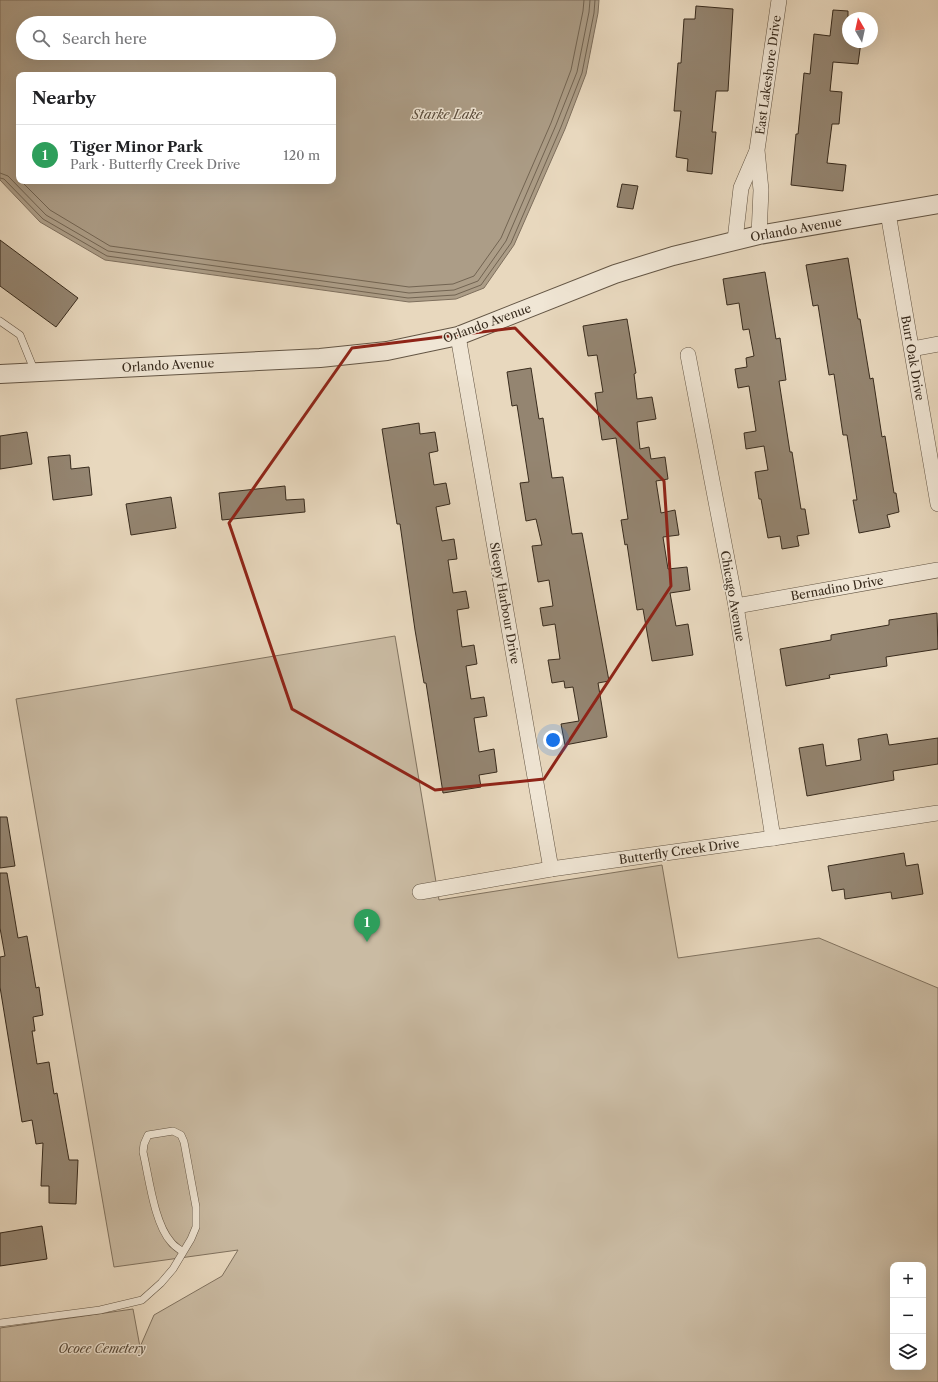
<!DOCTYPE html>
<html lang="en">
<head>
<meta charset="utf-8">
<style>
  body { margin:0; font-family:"Libre Caslon Text",serif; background:#f6f6f6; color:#202124 }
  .controls { position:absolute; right:12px; bottom:12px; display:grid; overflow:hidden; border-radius:8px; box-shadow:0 4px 16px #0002 }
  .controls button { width:36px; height:36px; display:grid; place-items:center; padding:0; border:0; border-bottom:1px solid #e0e0e0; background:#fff; color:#202124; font:20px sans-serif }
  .compass { position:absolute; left:842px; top:12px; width:36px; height:36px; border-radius:50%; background:#fff; box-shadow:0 4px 16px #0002; rotate:351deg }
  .you { position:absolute; left:553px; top:740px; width:14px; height:14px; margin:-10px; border:3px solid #fff; border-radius:50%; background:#1a73e8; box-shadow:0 0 0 6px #1a73e833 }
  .badge { display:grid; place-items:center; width:26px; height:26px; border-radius:50%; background:#d93025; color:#fff; font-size:13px; font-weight:700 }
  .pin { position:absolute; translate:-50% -33px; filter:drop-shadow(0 1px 2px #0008) }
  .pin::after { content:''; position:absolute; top:21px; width:14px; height:12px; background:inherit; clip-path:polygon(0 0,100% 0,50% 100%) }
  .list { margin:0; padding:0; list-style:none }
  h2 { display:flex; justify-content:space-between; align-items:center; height:52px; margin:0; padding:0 16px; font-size:17px }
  h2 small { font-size:13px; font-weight:400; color:#757577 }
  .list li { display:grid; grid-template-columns:26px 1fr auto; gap:12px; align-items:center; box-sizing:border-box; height:60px; padding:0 16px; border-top:1px solid #e0e0e0 }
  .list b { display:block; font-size:15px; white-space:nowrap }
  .list p { margin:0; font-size:13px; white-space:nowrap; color:#757577 }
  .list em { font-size:13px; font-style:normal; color:#757577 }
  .icon { flex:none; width:22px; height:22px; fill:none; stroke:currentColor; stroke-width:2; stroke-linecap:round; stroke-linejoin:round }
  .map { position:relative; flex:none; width:938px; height:1382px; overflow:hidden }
  .search { position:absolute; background:#fff; box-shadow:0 4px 16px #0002; left:16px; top:16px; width:320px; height:44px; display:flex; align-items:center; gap:10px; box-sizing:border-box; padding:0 14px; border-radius:22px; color:#757577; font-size:15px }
  .panel { position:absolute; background:#fff; box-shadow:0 4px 16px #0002; left:16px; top:72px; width:320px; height:112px; border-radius:8px }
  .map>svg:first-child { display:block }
  .green { fill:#cabba3; stroke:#817360; fill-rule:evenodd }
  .water { fill:#ac9d87; stroke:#7e6f5d; fill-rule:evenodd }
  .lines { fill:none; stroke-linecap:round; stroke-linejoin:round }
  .shore { stroke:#726452; stroke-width:1 }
  .building { fill:#948571; stroke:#382b1d }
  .service-casing { stroke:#645645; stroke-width:8 }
  .minor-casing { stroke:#645645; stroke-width:16 }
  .tertiary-casing { stroke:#645645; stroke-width:20 }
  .service { stroke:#f0e6d5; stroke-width:7 }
  .minor { stroke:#f0e6d5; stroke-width:15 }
  .tertiary { stroke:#f0e6d5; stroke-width:18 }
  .marked { fill:none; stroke:#8f2418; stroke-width:3; stroke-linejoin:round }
  .labels { text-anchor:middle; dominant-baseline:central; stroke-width:3; stroke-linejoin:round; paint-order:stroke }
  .street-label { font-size:12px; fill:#382b1d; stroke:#f0e6d5 }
  .park-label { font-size:12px; font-style:italic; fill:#554838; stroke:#f0e6d5 }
  .water-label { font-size:13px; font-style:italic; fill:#5b4d3d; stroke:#f0e6d5 }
</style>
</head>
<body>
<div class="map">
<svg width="938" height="1382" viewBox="0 0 938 1382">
  <rect width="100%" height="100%" fill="#e8d8be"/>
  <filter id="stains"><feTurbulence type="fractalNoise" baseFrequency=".005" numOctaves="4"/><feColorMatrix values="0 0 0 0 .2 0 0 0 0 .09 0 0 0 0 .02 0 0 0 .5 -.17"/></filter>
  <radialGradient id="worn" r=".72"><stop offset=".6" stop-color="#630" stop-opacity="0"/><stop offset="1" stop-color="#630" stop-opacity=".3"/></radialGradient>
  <path class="green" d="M 395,636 L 439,900 L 662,865 L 678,958 L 819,938 L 938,988 L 938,1382 L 0,1382 L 0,1328 L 133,1309 L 140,1347 L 154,1315 L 222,1276 L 238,1250 L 114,1267 L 16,699 ZM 893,1265 L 923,1265 L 923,1367 L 893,1367 Z"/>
  <path class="water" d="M 0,0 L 599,0 L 598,13 L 586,74 L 565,129 L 514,245 L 484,288 L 456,299 L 409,302 L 105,260 L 40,222 L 0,180 ZM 23,23 L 329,23 L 329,53 L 23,53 ZM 19,75 L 333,75 L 333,181 L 19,181 Z"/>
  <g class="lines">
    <g class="shore">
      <path d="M 0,173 L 8,176 L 46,215 L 108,251 L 409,293 L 454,290 L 478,281 L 506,241 L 556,125 L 577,72 L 589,12 L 590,0"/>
      <path d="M 0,178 L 4,179 L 43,219 L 107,256 L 408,298 L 455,295 L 481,285 L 511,243 L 561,127 L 582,73 L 594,13 L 595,0"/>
      <path d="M 21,181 L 50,210 L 110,246 L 409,287 L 453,284 L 474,276 L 501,238 L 551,123 L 571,70 L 583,11 L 584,0"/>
    </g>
  </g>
  <g class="building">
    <path d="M 696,6 L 733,9 L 728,91 L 716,91 L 712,132 L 716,132 L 712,174 L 687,171 L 688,159 L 676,157 L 681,111 L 674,111 L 678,63 L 681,63 L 684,19 L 695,19 Z"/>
    <path d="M 833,10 L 848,11 L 848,42 L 861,42 L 858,64 L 833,62 L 830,91 L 842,92 L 839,124 L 832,124 L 827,163 L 846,165 L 843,191 L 791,185 L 796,134 L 798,134 L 804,73 L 810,74 L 814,34 L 830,36 Z"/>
    <path d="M 622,184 L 638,186 L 633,209 L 617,207 Z"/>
    <path d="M 0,240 L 78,298 L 56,327 L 0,286 Z"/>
    <path d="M 848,258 L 858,319 L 860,319 L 870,379 L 873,378 L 882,437 L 885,436 L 894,493 L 896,493 L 899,512 L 887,515 L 890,527 L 859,533 L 853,500 L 857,500 L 847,435 L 843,435 L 834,374 L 829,375 L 818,305 L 813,306 L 806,265 Z"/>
    <path d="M 765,272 L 776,339 L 780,338 L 786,380 L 779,381 L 790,452 L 792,452 L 801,509 L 805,509 L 809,534 L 797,536 L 799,546 L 782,549 L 780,536 L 768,538 L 761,499 L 759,499 L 755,472 L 768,470 L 764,446 L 746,449 L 744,433 L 756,431 L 749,386 L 738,388 L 735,369 L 747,367 L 746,358 L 754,356 L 749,329 L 743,330 L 739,303 L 727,305 L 723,279 Z"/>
    <path d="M 627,319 L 636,373 L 634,374 L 637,399 L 652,397 L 656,419 L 637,422 L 640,449 L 649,447 L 651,459 L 665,457 L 668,479 L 656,481 L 661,513 L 675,510 L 679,535 L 663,537 L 668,569 L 687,567 L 690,590 L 670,593 L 676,626 L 688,624 L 693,655 L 652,661 L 643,609 L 637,610 L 627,544 L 625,545 L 621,520 L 628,519 L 616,438 L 602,440 L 595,393 L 603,392 L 597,355 L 588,356 L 583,326 Z"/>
    <path d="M 531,368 L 539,419 L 543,418 L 552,478 L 563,477 L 572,534 L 582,533 L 609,681 L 598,683 L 607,737 L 565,745 L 561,724 L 579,721 L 573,687 L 565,688 L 564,681 L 552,683 L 548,660 L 560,659 L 555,624 L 543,626 L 540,608 L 553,606 L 549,580 L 538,582 L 532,546 L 542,545 L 536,519 L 526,521 L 520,483 L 529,482 L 517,405 L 512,406 L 507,372 Z"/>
    <path d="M 419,423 L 420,434 L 435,432 L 438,451 L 429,453 L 434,485 L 446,483 L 450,504 L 436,507 L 442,541 L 454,539 L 457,559 L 448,560 L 453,593 L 466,591 L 469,608 L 457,610 L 462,647 L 474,645 L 477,664 L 466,666 L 471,699 L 484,697 L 487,716 L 474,718 L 479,752 L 494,749 L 497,772 L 479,775 L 481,787 L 443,793 L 426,683 L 424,683 L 415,630 L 400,524 L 397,524 L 382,429 Z"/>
    <path d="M 27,432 L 32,464 L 0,469 L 0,436 Z"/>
    <path d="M 70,455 L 71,469 L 89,467 L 92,495 L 53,500 L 48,457 Z"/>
    <path d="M 285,486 L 286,500 L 304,499 L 305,512 L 222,520 L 219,493 Z"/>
    <path d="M 171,497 L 176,528 L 131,535 L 126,504 Z"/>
    <path d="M 937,613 L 938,649 L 886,657 L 887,666 L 829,675 L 830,678 L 786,686 L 780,649 L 831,640 L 831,635 L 889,625 L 889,620 Z"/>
    <path d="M 887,734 L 889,745 L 938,738 L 938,764 L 893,771 L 894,780 L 807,796 L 799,748 L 823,744 L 826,766 L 861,760 L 858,739 Z"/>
    <path d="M 0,817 L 7,817 L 15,866 L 0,868 Z"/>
    <path d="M 904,853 L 906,866 L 918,864 L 923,894 L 892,899 L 891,892 L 845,899 L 844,889 L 832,891 L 828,866 Z"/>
    <path d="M 0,873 L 7,873 L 18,938 L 27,936 L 36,988 L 39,987 L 43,1015 L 33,1017 L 35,1031 L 32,1031 L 37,1064 L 49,1062 L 54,1094 L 57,1093 L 69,1160 L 78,1160 L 76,1204 L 49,1203 L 49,1186 L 41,1186 L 43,1143 L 36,1144 L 32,1120 L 22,1122 L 0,987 L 0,957 L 5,956 L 0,928 Z"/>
    <path d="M 42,1226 L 47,1259 L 0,1266 L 0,1233 Z"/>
  </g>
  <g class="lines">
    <g class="service-casing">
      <g id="service">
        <path d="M 0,321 L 20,335 L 35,372"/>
        <path d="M 0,1323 L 100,1310 L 142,1300 L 161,1283 L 173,1269 L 191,1239 L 196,1227 L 196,1207 L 184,1142 L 181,1135 L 173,1131 L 148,1135 L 144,1144 L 143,1152 C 149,1177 154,1223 171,1242 C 174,1246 179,1249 183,1252"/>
      </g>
    </g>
    <g class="minor-casing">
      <g id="minor">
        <path d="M 888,213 L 938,504"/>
        <path d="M 759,235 L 761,190 L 757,150 L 779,0"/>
        <path d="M 735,240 L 741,188 L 756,153"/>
        <path d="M 458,336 L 551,869"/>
        <path d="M 912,349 L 938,344"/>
        <path d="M 688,355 L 736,606 L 773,838"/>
        <path d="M 736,606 L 938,570"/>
        <path d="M 420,892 L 551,869 L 773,838 L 938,813"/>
      </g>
    </g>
    <g class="tertiary-casing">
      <path id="tertiary" d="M 0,374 L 320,358 L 387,351 L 458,336 L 615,274 L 673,256 L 759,235 L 938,204"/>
    </g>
    <use href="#service" class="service"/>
    <use href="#minor" class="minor"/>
    <use href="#tertiary" class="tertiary"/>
  </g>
  <path class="marked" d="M 515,328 L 664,481 L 671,586 L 544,779 L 435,790 L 292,709 L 229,523 L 352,348 Z"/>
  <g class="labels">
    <g class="street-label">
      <text transform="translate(768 75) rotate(-82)">East Lakeshore Drive</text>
      <text transform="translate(796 229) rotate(-10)">Orlando Avenue</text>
      <text transform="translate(487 323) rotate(-20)">Orlando Avenue</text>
      <text transform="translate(913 358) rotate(80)">Burr Oak Drive</text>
      <text transform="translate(168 365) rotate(-3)">Orlando Avenue</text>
      <text transform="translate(837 588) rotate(-10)">Bernadino Drive</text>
      <text transform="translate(733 596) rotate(80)">Chicago Avenue</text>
      <text transform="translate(505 603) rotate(80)">Sleepy Harbour Drive</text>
      <text transform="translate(679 851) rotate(-8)">Butterfly Creek Drive</text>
    </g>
    <g class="park-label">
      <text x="102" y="1348">Ocoee Cemetery</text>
    </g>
    <g class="water-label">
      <text x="447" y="114">Starke Lake</text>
    </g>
  </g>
  <rect width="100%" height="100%" filter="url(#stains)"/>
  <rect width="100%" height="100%" fill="url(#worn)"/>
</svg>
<div class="controls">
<button>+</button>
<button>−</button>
<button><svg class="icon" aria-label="layers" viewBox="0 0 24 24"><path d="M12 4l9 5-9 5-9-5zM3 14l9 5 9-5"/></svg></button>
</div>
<svg class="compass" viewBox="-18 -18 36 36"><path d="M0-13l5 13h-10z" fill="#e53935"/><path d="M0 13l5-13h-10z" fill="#757577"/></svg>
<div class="you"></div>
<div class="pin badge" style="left:367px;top:942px;background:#2e9e5b">1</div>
<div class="search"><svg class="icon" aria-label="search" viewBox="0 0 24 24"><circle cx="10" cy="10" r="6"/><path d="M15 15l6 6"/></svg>Search here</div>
<section class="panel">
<h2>Nearby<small></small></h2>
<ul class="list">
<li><span class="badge" style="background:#2e9e5b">1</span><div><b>Tiger Minor Park</b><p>Park · Butterfly Creek Drive</p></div><em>120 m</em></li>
</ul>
</section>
</div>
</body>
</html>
